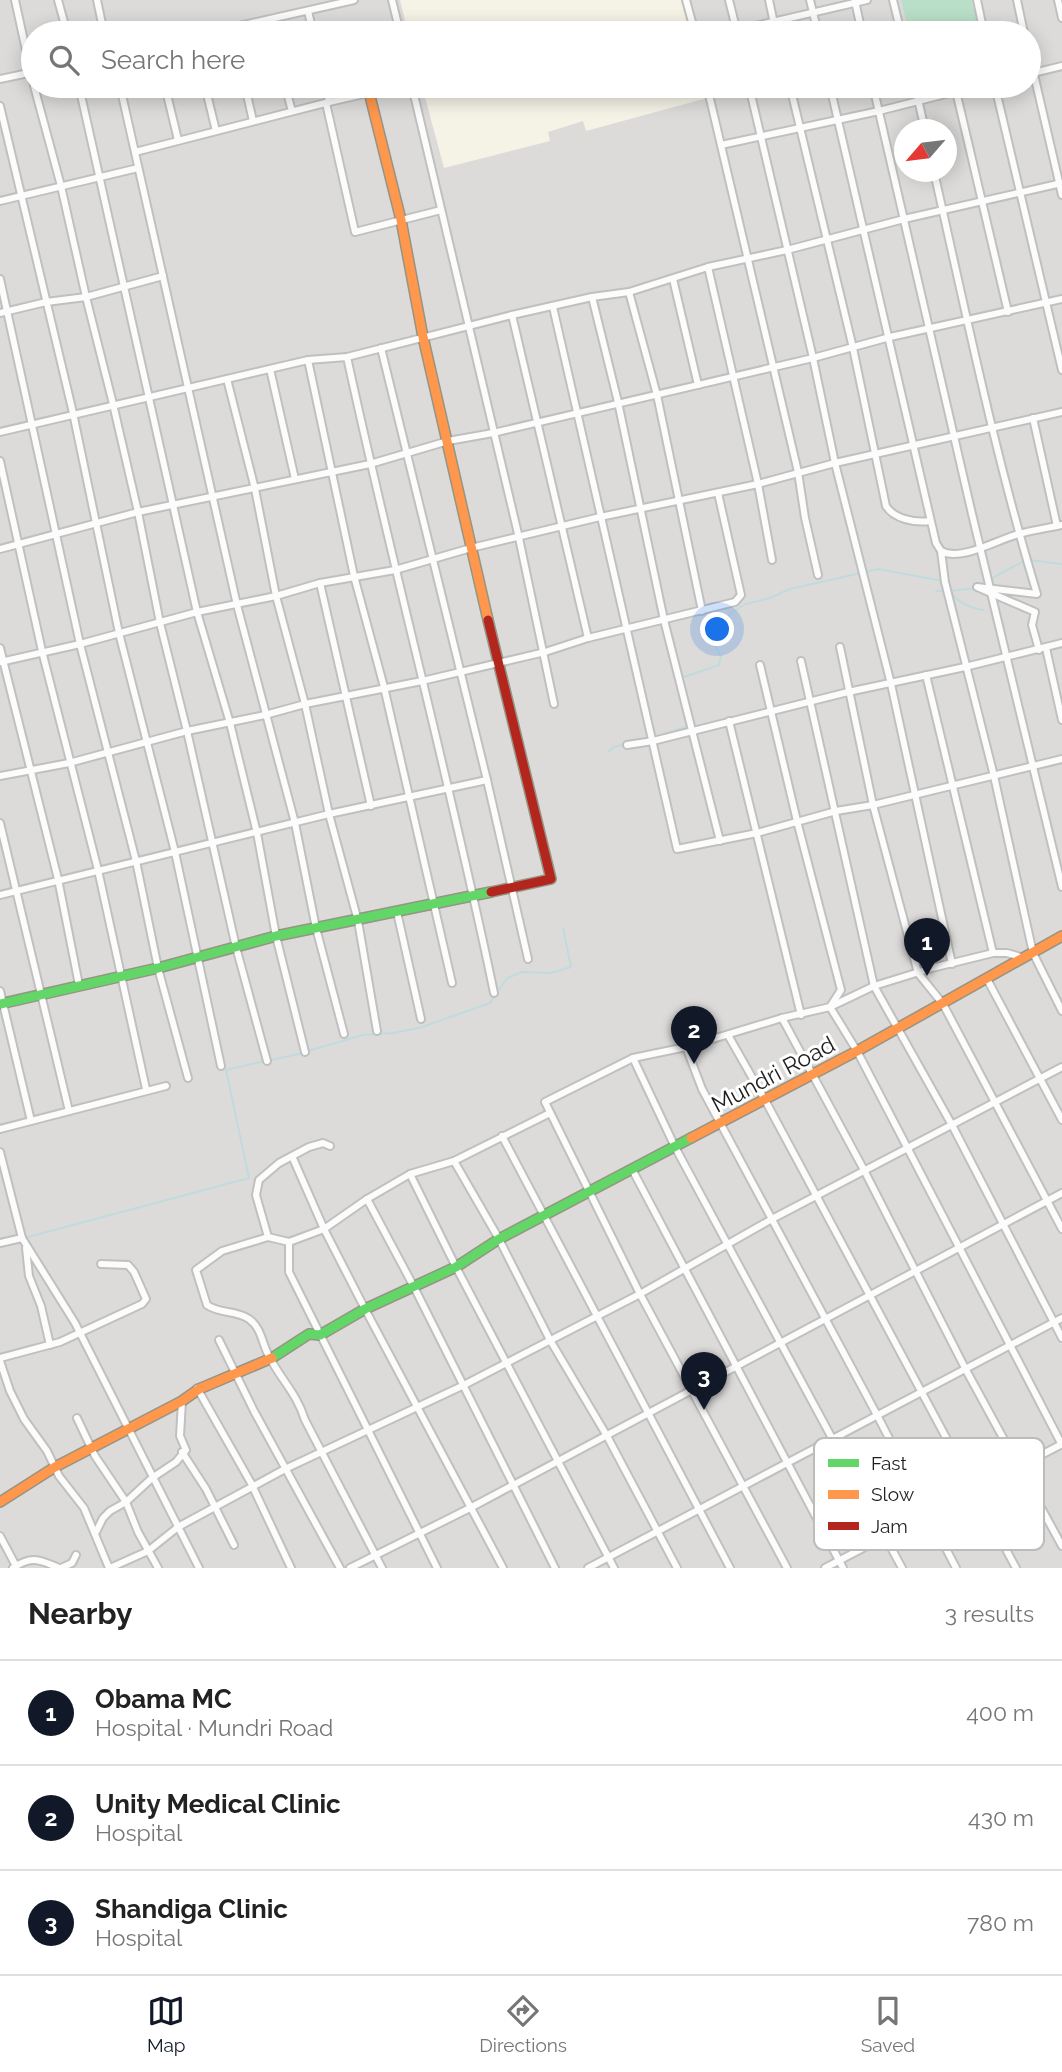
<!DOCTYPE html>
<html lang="en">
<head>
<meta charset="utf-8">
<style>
  body { margin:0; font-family:Raleway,sans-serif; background:#f6f6f6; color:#222 }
  .compass { position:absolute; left:894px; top:119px; width:63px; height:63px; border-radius:50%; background:#fff; box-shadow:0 4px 18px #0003; rotate:242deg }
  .you { position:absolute; left:718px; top:630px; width:24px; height:24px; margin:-18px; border:5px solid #fff; border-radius:50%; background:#1a73e8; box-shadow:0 0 0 10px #1a73e833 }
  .badge { display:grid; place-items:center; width:46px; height:46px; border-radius:50%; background:#111827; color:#fff; font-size:23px; font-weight:700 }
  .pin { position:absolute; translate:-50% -58px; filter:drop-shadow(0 2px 4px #0008) }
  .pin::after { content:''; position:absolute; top:37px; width:24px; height:21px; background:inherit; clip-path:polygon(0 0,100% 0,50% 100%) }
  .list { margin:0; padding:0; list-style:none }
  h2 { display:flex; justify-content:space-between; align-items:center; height:91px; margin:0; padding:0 28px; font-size:30px }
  h2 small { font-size:23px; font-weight:400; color:#767676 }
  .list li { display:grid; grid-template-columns:46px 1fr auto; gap:21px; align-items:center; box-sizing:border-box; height:105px; padding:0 28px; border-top:2px solid #e0e0e0 }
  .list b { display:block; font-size:26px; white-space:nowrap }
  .list p { margin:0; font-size:23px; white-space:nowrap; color:#767676 }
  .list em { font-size:23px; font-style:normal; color:#767676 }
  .icon { flex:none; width:38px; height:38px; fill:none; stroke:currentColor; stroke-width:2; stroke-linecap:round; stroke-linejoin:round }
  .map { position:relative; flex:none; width:1062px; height:1568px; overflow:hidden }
  .search { position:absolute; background:#fff; box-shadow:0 4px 18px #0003; left:21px; right:21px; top:21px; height:77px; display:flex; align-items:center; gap:18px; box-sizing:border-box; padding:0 24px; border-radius:38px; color:#767676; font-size:26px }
  .sheet { height:406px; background:#fff }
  nav { display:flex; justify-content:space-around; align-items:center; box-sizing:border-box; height:98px; border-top:2px solid #e0e0e0; background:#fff; font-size:19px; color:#767676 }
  nav a { display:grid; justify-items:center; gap:4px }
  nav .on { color:#111827 }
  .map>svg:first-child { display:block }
  .residential { fill:#dcdbda; fill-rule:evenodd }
  .education { fill:#f5f2e6 }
  .pitch { fill:#b9dfc9 }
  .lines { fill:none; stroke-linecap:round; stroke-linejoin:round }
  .stream { stroke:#c0dbdd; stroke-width:2 }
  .street-casing { stroke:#c0c0bf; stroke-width:10 }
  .fast-casing { stroke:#969483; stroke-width:12 }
  .slow-casing { stroke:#969483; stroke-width:12 }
  .jam-casing { stroke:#969483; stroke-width:12 }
  .street { stroke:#fcfcfc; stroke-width:6 }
  .fast { stroke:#63d668; stroke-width:9 }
  .slow { stroke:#ff974d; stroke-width:9 }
  .jam { stroke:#b3261e; stroke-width:9 }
  .labels { text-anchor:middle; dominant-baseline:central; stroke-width:6; stroke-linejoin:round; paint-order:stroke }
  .street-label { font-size:23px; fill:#1f1f1f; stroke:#fff }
  .key { fill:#fff; stroke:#bcbcbc; stroke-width:2 }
  .key-label { font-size:19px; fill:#1f1f1f }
</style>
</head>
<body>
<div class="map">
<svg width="1062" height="1568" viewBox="0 0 1062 1568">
  <rect width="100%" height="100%" fill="#edebe9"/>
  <path class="residential" d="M 0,0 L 1062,0 L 1062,1568 L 0,1568 ZM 33,33 L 1029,33 L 1029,86 L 33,86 ZM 904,130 L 946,130 L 946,172 L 904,172 Z"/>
  <g class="education">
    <path d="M 400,0 L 684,0 L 692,33 L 408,33 Z"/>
    <path d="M 422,86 L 704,86 L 707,98 L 586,131 L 583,121 L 548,132 L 550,141 L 444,168 Z"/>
  </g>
  <path class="pitch" d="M 901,0 L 971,0 L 980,33 L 909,33 Z"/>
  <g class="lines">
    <g class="stream">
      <path d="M 1029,560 L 1062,564"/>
      <path d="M 866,572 L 878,569 L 943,581"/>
      <path d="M 990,582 L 994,577 L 1024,561"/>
      <path d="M 949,588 C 956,602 967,607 983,610"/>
      <path d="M 936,591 L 945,591"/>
      <path d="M 950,591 L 976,588"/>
      <path d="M 681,678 L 719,665 L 721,656 L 714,644 L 715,633 L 731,613 L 746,604 L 770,598 L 790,589 L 861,573"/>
      <path d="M 655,737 L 689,726"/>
      <path d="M 608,752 L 614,747 L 626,744"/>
      <path d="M 308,1051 L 363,1035 L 393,1033 L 419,1028 L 490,1003 L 507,978 L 522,972 L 551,973 L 571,967 L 563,928"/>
      <path d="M 271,1060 L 303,1053"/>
      <path d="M 24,1238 L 249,1178 L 226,1070 L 265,1061"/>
    </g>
    <g class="street-casing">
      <g id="street">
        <path d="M 15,0 L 33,82"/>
        <path d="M 58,0 L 67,33"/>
        <path d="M 97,0 L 104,33"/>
        <path d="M 392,0 L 400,33"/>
        <path d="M 686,0 L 695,33"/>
        <path d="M 729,0 L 737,32"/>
        <path d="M 769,0 L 776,33"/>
        <path d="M 810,0 L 818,33"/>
        <path d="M 893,0 L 901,33"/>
        <path d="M 977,0 L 984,33"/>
        <path d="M 1017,0 L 1024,33"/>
        <path d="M 1058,0 L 1062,18"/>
        <path d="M 855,1 L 862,33"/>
        <path d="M 308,11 L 313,33"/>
        <path d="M 268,20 L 272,33"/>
        <path d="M 208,33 L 354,0"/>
        <path d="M 725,33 L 867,0"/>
        <path d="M 1029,53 L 1062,195"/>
        <path d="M 1029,74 L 1062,66"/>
        <path d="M 0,79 L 33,72"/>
        <path d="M 34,86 L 61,186 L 86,297 L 113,404 L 138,512 L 160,623 L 187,731 L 236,947 L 267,1061"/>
        <path d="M 79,86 L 197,612 L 230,723 L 257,833 L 276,936 L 305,1052"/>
        <path d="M 120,86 L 237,605 L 295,823 L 316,928 L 344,1034"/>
        <path d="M 165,86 L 178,140"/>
        <path d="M 205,86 L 216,131"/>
        <path d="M 245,86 L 253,121"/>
        <path d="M 285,86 L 292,111"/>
        <path d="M 412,86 L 519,538 L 554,704"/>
        <path d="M 707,86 L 798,472 L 805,518 L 818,575"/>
        <path d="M 749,86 L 813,358 L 835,463 L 891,684 L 952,964"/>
        <path d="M 790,86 L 853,348 L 886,506 C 894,519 915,523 930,521"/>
        <path d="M 830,86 L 936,543 L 941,551 C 961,562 998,539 1019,534 C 1033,530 1048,528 1062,525"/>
        <path d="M 873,86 L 972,514 L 1062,887"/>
        <path d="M 915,86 L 925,130"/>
        <path d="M 995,86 L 1062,370"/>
        <path d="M 956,91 L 1008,312"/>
        <path d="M 329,102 L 399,86"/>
        <path d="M 326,103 L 355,232 L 441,210"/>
        <path d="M 0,106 L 73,413 L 119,633 L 175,852 L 221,1066"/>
        <path d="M 721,145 L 879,111 L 977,86"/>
        <path d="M 135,152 L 329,102 L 326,86"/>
        <path d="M 934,172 C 966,313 995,456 1037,594 L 977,587 L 1035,612 L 1032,625 L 1039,650"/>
        <path d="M 0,201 L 138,168"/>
        <path d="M 708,267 L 758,484 L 772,560"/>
        <path d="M 0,279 L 80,644 L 136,861 L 158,968 L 188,1078"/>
        <path d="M 673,279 L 698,385"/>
        <path d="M 629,292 L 657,395 L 702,611"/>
        <path d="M 592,297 L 618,402 L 664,620 L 720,841"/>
        <path d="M 553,307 L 677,849 L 757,833 L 836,811 L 873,805 L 1062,759"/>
        <path d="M 0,313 L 46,302 L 86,297 L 163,276"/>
        <path d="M 512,315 L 588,638"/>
        <path d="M 381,348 L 487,780 L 528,959"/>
        <path d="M 347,357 C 393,570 450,780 494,993"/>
        <path d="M 308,360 L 354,576 L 384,687 L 452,983"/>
        <path d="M 270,369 L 295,479"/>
        <path d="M 227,379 L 255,489 L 276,596 L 305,704 L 329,814 L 358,921 L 377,1031"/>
        <path d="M 1033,418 L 1057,526"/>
        <path d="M 0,432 L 308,360 L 347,357 L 512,315 L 592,297 L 629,292 L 708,267 L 787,250 L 904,219 L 1062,183"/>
        <path d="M 0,461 L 42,651 L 98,870 L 146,1089"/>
        <path d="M 0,549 L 138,512 L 370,464 L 448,441 L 493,433 L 813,358 L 890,337 L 1062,299"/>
        <path d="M 941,551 L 945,582 L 994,776 L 1033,953 L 1062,1011"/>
        <path d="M 320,583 L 371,806"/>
        <path d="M 840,647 L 873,805 L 918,973 L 943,1004 L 1062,1229"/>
        <path d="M 0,648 L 58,879 L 79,985"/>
        <path d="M 1046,648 L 1062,720"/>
        <path d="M 801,661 L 874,986 L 952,1125 L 1062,1338"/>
        <path d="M 0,662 L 80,644 L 197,612 L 276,596 L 320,583 L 395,570 L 471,548 L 600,517 L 758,484 L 835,463 L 1062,412"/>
        <path d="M 760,665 L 797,821 L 841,990 L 830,1007 L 857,1051 L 1062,1445"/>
        <path d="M 926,675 L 993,953"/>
        <path d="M 729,721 L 801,1015"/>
        <path d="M 627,745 L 653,741 L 848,692 L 965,667 L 1062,643"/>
        <path d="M 0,776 L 69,763 L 187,731 L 265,715 L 305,704 L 422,681 L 545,652 L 588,638 L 735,602 L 741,595 L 718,493"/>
        <path d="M 0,823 L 69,1111"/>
        <path d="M 0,895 L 329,814 L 487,780"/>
        <path d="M 397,912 L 421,1019"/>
        <path d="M 987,979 L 1062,1120"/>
        <path d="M 0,991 L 31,1121"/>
        <path d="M 782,1018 L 864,1170 L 966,1370 L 1062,1546"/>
        <path d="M 728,1035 L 765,1100 L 1016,1568"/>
        <path d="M 686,1047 L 702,1089 L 877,1415 L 956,1568"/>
        <path d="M 633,1058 L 675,1147 L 902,1568"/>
        <path d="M 0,1129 L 166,1086"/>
        <path d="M 502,1136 C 577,1281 655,1424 730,1568"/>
        <path d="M 330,1146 L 323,1143 L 309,1147 L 279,1163 L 259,1180 L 256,1195 L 268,1237 L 222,1251 L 196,1270 L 207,1305 C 220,1314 236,1310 249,1319 C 262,1328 262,1345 270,1358 C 282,1381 297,1394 305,1420 L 382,1568"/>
        <path d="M 0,1152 L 22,1238 L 75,1323 L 199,1568"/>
        <path d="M 292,1156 L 324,1229 L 365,1309 L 503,1568"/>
        <path d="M 454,1161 L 499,1239 L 550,1340 L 607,1436 L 677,1568"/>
        <path d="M 633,1171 L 843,1568"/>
        <path d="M 410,1174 L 456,1267 L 614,1568"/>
        <path d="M 367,1199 L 414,1287 L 555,1568"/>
        <path d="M 268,1237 L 289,1242 L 324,1229 L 367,1199 L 410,1174 L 454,1161 L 550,1113"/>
        <path d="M 289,1242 L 289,1272 L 437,1568"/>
        <path d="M 0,1243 L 22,1238"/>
        <path d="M 26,1248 L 29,1276 L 41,1306 L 50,1345"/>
        <path d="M 219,1340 L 254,1411 L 340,1568"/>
        <path d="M 0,1358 L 60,1342 L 142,1304 L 146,1299 L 134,1272 L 128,1265 L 101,1264"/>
        <path d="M 0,1361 L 10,1391 L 24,1419 L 47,1451 L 59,1476 L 84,1508 L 109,1568"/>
        <path d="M 197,1388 L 251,1483 L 291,1568"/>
        <path d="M 77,1418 L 95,1456 L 126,1502 L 138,1532 L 158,1568"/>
        <path d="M 182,1452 L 206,1489 L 234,1545"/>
        <path d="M 96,1532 L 103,1518 L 110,1511 L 126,1502 L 152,1478 L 176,1462 L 186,1450 L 180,1436 L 182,1401"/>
        <path d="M 0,1536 L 16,1566"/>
        <path d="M 13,1568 C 32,1555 40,1560 59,1568"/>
        <path d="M 61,1568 L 72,1563 L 76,1555"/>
        <path d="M 110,1568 L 148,1551 L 178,1527 L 285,1469 L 462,1386 L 640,1294 L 772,1219 L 1062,1067"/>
        <path d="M 350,1568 L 470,1508 L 1062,1193"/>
        <path d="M 588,1568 L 1062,1318"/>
        <path d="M 787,1568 L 640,1294 L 545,1102 L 633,1058 L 686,1047 L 782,1018 L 830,1007 L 874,986 L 932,968 L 993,953 L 1007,953 L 1024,958"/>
        <path d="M 825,1568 L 1062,1444"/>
      </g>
    </g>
    <g class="fast-casing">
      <g id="fast">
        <path d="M 0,1004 L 158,968 L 276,936 L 491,892"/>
        <path d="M 272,1358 L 309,1334 L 320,1335 L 365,1309 L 456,1267 L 499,1239 L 691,1138"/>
      </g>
    </g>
    <g class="slow-casing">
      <g id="slow">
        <path d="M 369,92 L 401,220 L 423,337 L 488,620"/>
        <path d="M 691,1138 L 857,1051 L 1062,936"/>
        <path d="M 0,1502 L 55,1467 L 182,1401 L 199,1389 L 272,1358"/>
      </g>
    </g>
    <g class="jam-casing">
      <path id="jam" d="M 488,620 L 551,879 L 491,892"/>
    </g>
    <use href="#street" class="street"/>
    <use href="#fast" class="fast"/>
    <use href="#slow" class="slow"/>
    <use href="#jam" class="jam"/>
  </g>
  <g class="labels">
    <g class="street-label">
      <text transform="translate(773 1074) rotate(-28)">Mundri Road</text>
    </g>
  </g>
  <rect x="814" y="1438" width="230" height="112" rx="10" class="key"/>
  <rect x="828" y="1459" width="31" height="8" fill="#63d668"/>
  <rect x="828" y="1490" width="31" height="9" fill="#ff974d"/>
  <rect x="828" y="1522" width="31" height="8" fill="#b3261e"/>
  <g class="key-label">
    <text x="871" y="1470">Fast</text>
    <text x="871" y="1501">Slow</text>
    <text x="871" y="1533">Jam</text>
  </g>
</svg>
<svg class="compass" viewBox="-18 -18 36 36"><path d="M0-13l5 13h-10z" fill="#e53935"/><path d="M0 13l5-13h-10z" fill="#767676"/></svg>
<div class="you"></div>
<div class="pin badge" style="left:927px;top:976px">1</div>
<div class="pin badge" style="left:694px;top:1064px">2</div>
<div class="pin badge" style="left:704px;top:1410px">3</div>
<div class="search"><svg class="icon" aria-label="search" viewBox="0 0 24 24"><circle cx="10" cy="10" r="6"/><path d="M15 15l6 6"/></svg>Search here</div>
</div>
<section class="sheet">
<h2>Nearby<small>3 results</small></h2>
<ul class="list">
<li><span class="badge">1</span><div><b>Obama MC</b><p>Hospital · Mundri Road</p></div><em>400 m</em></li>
<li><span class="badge">2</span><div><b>Unity Medical Clinic</b><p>Hospital</p></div><em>430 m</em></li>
<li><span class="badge">3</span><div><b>Shandiga Clinic</b><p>Hospital</p></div><em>780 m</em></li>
</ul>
</section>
<nav>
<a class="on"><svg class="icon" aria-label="map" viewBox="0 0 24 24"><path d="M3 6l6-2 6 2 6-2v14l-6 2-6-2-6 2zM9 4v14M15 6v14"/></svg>Map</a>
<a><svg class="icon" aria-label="directions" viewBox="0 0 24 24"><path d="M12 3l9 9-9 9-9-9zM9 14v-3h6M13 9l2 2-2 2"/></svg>Directions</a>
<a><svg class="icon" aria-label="saved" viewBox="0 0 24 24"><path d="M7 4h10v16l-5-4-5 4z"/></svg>Saved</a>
</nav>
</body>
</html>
